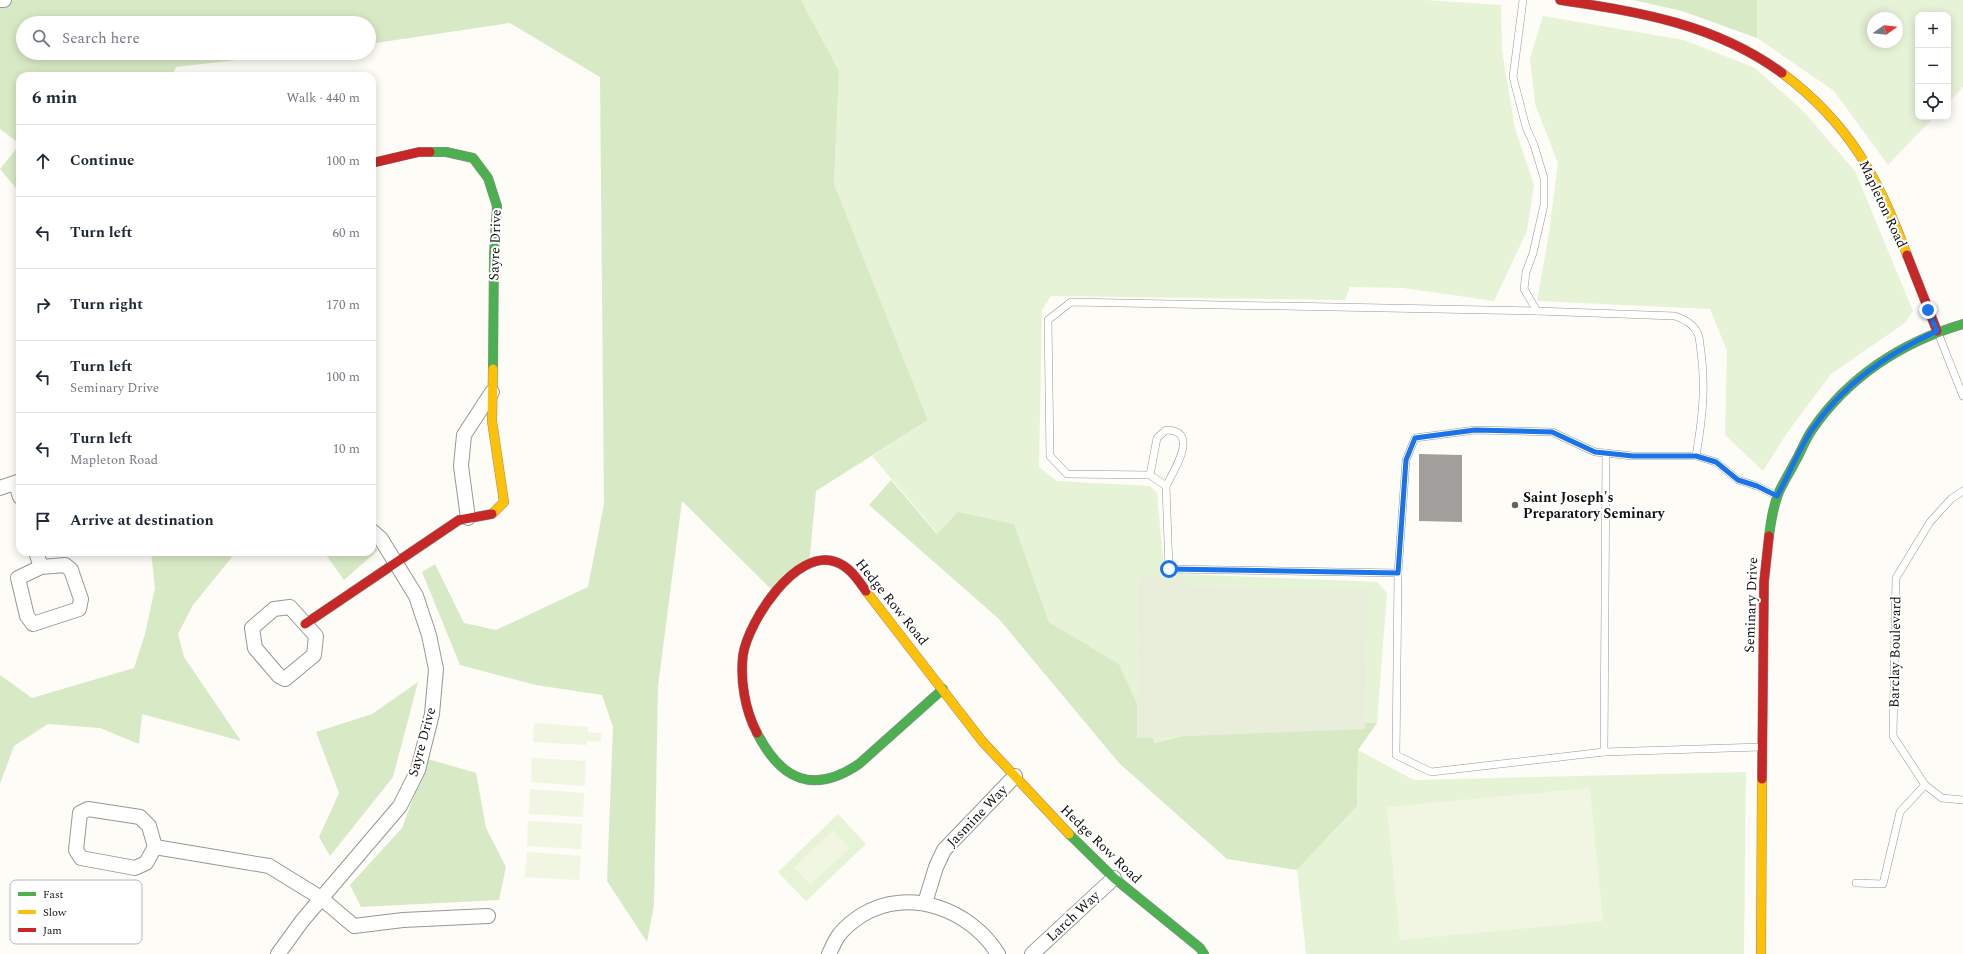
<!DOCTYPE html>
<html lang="en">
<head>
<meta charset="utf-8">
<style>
  body { margin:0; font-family:Spectral,serif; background:#f2f2f3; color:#1f2937 }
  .controls { position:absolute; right:12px; top:12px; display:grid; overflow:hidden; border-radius:8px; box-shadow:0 2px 10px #0003 }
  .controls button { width:36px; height:36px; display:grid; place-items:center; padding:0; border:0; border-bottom:1px solid #e0e1e3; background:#fff; color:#1f2937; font:20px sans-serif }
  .compass { position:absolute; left:1867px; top:12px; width:36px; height:36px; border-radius:50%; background:#fff; box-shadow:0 2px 10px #0003; rotate:75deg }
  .stop { position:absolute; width:12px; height:12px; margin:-9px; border:3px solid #1a73e8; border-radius:50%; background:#fff }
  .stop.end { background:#1a73e8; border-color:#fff; box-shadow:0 1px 4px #0008 }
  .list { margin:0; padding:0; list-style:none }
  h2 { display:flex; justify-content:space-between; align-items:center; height:52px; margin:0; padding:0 16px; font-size:17px }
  h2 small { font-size:13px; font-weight:400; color:#747a83 }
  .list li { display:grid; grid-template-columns:26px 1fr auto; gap:12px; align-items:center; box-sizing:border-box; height:72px; padding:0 16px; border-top:1px solid #e0e1e3 }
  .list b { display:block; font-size:15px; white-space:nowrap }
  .list p { margin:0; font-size:13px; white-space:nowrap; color:#747a83 }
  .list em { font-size:13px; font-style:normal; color:#747a83 }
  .icon { flex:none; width:22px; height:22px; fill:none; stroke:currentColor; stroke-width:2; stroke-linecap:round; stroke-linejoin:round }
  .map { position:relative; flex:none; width:1963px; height:954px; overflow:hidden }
  .search { position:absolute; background:#fff; box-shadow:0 2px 10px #0003; left:16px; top:16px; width:360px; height:44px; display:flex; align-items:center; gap:10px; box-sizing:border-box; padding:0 14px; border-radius:22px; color:#747a83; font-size:15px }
  .panel { position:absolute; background:#fff; box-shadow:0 2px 10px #0003; left:16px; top:72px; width:360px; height:484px; border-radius:12px }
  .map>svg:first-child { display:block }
  .green { fill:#e7f3d7; fill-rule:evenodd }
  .forest { fill:#d8eac5 }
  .cemetery { fill:#e9eedb }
  .pitch { fill:#f0f6e1 }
  .building { fill:#a19f9c }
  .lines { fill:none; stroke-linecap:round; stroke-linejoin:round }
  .lane-casing { stroke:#979795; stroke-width:8 }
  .street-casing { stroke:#979795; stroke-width:16 }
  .fast-casing { stroke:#8e8d8b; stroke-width:10 }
  .slow-casing { stroke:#8e8d8b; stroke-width:10 }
  .jam-casing { stroke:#8e8d8b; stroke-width:10 }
  .lane { stroke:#fffffe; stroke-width:7 }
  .street { stroke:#fffffe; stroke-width:14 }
  .fast { stroke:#4caf50; stroke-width:9 }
  .slow { stroke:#ffc107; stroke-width:9 }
  .jam { stroke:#c62828; stroke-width:9 }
  .route { stroke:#1a73e8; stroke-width:5 }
  .poi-dot { fill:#646362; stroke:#fff; stroke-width:1.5 }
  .labels { text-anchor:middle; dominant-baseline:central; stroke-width:4; stroke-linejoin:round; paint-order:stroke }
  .street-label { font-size:14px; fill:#111; stroke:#fff }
  .poi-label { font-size:14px; font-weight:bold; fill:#111; stroke:#fff; text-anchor:start }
  .key { fill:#fff; stroke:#b8b8b8; stroke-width:1 }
  .key-label { font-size:11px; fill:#111 }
</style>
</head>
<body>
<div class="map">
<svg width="1963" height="954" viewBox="0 0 1963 954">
  <rect width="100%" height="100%" fill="#fdfcf7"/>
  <g class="green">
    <path d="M 801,0 L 1425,0 L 1501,5 L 1502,51 L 1515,128 L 1534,185 L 1527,231 L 1494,301 L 1403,288 L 1350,287 L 1345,300 L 1051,296 L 1042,310 L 1039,467 L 1057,481 L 1150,486 L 1157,493 L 1164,568 L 1184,574 L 1377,582 L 1387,593 L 1377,723 L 1243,721 L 1155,743 L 1119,664 L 1049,622 L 1014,524 L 938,534 L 872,456 L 928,420 L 834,184 L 839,71 Z"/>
    <path d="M 1757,0 L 1963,0 L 1963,87 L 1948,103 L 1948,15 L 1918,15 L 1918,117 L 1934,117 L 1888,165 L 1834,91 L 1757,38 ZM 1873,18 L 1897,18 L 1897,42 L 1873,42 Z"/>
    <path d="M 1543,16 L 1684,40 L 1755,68 L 1803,111 L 1855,171 L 1913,311 L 1905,323 L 1831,374 L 1787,433 L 1763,471 L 1725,435 L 1727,351 L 1710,309 L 1537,301 L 1549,233 L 1558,163 L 1535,104 L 1530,58 Z"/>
    <path d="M 1358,750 L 1414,780 L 1746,772 L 1744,954 L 1306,954 L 1297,870 L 1357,806 Z"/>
    <path d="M 838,814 L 866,844 L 806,901 L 778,872 Z"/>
  </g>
  <g class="forest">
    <path d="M 0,0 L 801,0 L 839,71 L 834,184 L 928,420 L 816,491 L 809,565 L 775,593 L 682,501 L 658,686 L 654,905 L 647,942 L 607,881 L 613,727 L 602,695 L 536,685 L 460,665 L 422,572 L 435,564 L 464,623 L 496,630 L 588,587 L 604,504 L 600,77 L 510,23 L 369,44 L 369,23 L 23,23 L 23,53 L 298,53 L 176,67 L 172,76 L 20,76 L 20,193 L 0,169 L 20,144 L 0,129 Z"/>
    <path d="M 1633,0 L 1757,0 L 1757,38 L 1682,11 Z"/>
    <path d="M 891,480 L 937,534 L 958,512 L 1014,524 L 1049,622 L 1119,664 L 1155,743 L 1243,721 L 1377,723 L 1358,750 L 1357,806 L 1297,870 L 1227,859 L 1119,763 L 999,619 L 869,505 Z"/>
    <path d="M 372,545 L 378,550 L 344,580 L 324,552 L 372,552 Z"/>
    <path d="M 151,552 L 236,552 L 193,605 L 178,634 L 184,657 L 241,741 L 142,714 L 139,744 L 100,728 L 48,724 L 14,746 L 0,784 L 0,675 L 32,698 L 134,668 L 145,634 L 155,588 Z"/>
    <path d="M 418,682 L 393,777 L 330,856 L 319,837 L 339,793 L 316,732 L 372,714 Z"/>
    <path d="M 428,759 L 476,773 L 486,828 L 506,867 L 499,900 L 361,907 L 350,885 L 402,828 Z"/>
  </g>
  <path class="cemetery" d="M 1138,577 L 1181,577 L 1193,586 L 1368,590 L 1365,729 L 1137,738 Z"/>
  <g class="pitch">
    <path d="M 534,723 L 588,727 L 588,732 L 601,733 L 601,742 L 587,741 L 587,745 L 533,742 Z"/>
    <path d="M 532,758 L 586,761 L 585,786 L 531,782 Z"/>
    <path d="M 1590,788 L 1603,921 L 1400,940 L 1387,807 Z"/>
    <path d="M 530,789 L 584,793 L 583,817 L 529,814 Z"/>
    <path d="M 528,821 L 582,824 L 581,849 L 527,846 Z"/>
    <path d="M 833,830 L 850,848 L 810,885 L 794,867 Z"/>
    <path d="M 527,852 L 581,856 L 579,880 L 525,877 Z"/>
  </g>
  <path class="building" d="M 1419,454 L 1462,455 L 1462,522 L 1419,521 Z"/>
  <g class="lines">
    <g class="lane-casing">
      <g id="lane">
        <path d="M 1523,0 L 1513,77 L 1526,127 L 1534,145 L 1544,178 L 1544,205 L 1533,253 L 1526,272 L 1524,289 L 1537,311 L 1675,316 C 1684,319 1694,324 1698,334 C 1700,339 1700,347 1701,352 C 1706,387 1702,421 1696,456"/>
        <path d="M 1537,311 L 1071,302 L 1048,320 L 1050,456 L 1067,474 L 1150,475 L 1166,486 L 1169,569 L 1398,573 L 1396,755 L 1431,772 L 1604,752 L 1761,747"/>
        <path d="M 1938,333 L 1963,396"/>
        <path d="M 1150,475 L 1157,438 L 1166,430 C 1201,430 1173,472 1166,486"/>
        <path d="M 1963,491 L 1951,499 L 1930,522 L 1896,578 L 1893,736 L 1925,785 L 1942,798 L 1963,800"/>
        <path d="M 1398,573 L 1406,460 L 1415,438 L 1475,430 L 1552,432 L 1595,452 L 1633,456 L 1696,456 L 1716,462 L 1738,480 L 1757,486 L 1777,496"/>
        <path d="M 1604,752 L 1606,453"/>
        <path d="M 1856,883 L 1883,884 L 1900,812 L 1925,785"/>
      </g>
    </g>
    <g class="street-casing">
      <g id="street">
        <path d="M 0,0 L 4,0"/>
        <path d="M 16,483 L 20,497"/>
        <path d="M 0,488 L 20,481"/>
        <path d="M 468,518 L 461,466 L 464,435 L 492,392"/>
        <path d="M 36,552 L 41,567"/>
        <path d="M 65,565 L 71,570 L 81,599 L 79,609 L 33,624 L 27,616 L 18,578 L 41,567 Z"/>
        <path d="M 290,607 L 316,636 L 314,655 L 285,679 L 279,676 L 255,648 L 252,628 L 274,609 Z"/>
        <path d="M 88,809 L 140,817 L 149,826 L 155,847 L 146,863 L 135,868 L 81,858 L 76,850 L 80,813 Z"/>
        <path d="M 155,847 L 269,866 L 321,898 L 354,926 L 403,920 L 488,916"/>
        <path d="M 925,903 L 936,867 L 944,850 L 1015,776"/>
        <path d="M 278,954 L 302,921 L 400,806 L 418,770 L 432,714 L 436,669 L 429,635 L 416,596 L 381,539 L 372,531"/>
        <path d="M 829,954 C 832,948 835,940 839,935 C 845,927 854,920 862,915 C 909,886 971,910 998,954"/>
        <path d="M 1032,954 L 1114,878"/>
      </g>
    </g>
    <g class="fast-casing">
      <g id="fast">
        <path d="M 430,152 L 446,152 L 473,158 L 488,178 L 497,206 L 494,253 L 493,369"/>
        <path d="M 1769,536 C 1771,521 1773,506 1779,492 C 1784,481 1790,472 1795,462 C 1801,452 1805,440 1812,430 C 1848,377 1902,342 1963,324"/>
        <path d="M 757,733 C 781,780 813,795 859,764 L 943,689"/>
        <path d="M 1069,834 L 1114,878 L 1200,948 L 1204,954"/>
      </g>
    </g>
    <g class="slow-casing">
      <g id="slow">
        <path d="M 1782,73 C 1849,123 1879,178 1907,255"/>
        <path d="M 492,514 L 504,502 L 492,421 L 493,369"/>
        <path d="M 866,591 L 982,741 L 1069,834"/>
        <path d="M 1761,954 L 1762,779"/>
      </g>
    </g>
    <g class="jam-casing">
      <g id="jam">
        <path d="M 1560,0 C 1640,12 1715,24 1782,73"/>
        <path d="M 372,163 L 419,152 L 430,152"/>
        <path d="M 1907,255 L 1937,331"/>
        <path d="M 305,624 L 459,520 L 492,514"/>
        <path d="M 757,733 C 745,710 740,681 743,655 C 748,622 796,547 836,562 C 850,567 858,580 866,591"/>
        <path d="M 1762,779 L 1764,582 L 1769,536"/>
      </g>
    </g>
    <use href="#lane" class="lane"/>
    <use href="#street" class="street"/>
    <use href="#fast" class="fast"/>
    <use href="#slow" class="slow"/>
    <use href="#jam" class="jam"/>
  </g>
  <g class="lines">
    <path class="route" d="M 1169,569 L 1398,573 L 1406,460 L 1415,438 L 1475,430 L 1552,432 L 1595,452 L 1633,456 L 1696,456 L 1716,462 L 1738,480 L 1757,486 L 1777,496 C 1789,475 1798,451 1811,431 C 1843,384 1887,354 1937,331 L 1928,310"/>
  </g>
  <circle class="poi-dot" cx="1515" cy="505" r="4"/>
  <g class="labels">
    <g class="street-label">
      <text transform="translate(1883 204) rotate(65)">Mapleton Road</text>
      <text transform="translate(495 245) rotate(-88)">Sayre Drive</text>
      <text transform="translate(892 602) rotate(51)">Hedge Row Road</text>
      <text transform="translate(1751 605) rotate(-88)">Seminary Drive</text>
      <text transform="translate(1895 652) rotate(-89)">Barclay Boulevard</text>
      <text transform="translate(422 742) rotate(-75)">Sayre Drive</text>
      <text transform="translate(977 816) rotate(-46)">Jasmine Way</text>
      <text transform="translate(1101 844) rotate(44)">Hedge Row Road</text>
      <text transform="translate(1073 916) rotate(-43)">Larch Way</text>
    </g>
    <g class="poi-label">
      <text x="1523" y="497">Saint Joseph's<tspan x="1523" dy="16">Preparatory Seminary</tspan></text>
    </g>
  </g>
  <rect x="10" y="880" width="132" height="64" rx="6" class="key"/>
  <rect x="18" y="892" width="18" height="4" fill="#4caf50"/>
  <rect x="18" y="910" width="18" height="4" fill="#ffc107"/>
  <rect x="18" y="928" width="18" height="4" fill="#c62828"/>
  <g class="key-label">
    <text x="43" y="898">Fast</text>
    <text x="43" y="916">Slow</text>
    <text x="43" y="934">Jam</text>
  </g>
</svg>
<div class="controls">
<button>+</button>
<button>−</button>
<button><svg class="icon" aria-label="locate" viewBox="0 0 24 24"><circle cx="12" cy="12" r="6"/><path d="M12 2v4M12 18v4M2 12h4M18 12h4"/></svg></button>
</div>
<svg class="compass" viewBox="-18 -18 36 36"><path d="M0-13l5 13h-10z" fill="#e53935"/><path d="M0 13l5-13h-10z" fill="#747a83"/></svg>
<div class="stop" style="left:1169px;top:569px"></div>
<div class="stop end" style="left:1928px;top:310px"></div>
<div class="search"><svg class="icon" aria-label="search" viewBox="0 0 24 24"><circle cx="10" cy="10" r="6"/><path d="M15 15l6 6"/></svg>Search here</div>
<section class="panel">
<h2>6 min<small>Walk · 440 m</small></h2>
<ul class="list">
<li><svg class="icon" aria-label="ahead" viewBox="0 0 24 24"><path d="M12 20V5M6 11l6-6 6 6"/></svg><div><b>Continue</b></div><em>100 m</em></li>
<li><svg class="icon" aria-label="left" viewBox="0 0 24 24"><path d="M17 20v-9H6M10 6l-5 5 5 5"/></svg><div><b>Turn left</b></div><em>60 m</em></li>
<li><svg class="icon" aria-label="right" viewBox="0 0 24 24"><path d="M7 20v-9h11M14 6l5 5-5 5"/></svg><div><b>Turn right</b></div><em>170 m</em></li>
<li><svg class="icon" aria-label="left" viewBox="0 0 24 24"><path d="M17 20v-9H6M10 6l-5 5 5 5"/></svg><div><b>Turn left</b><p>Seminary Drive</p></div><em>100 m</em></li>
<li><svg class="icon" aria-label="left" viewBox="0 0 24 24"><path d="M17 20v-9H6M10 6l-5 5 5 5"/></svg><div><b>Turn left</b><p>Mapleton Road</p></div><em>10 m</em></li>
<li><svg class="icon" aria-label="arrive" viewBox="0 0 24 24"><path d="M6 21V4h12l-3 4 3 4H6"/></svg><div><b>Arrive at destination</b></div></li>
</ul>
</section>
</div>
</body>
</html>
